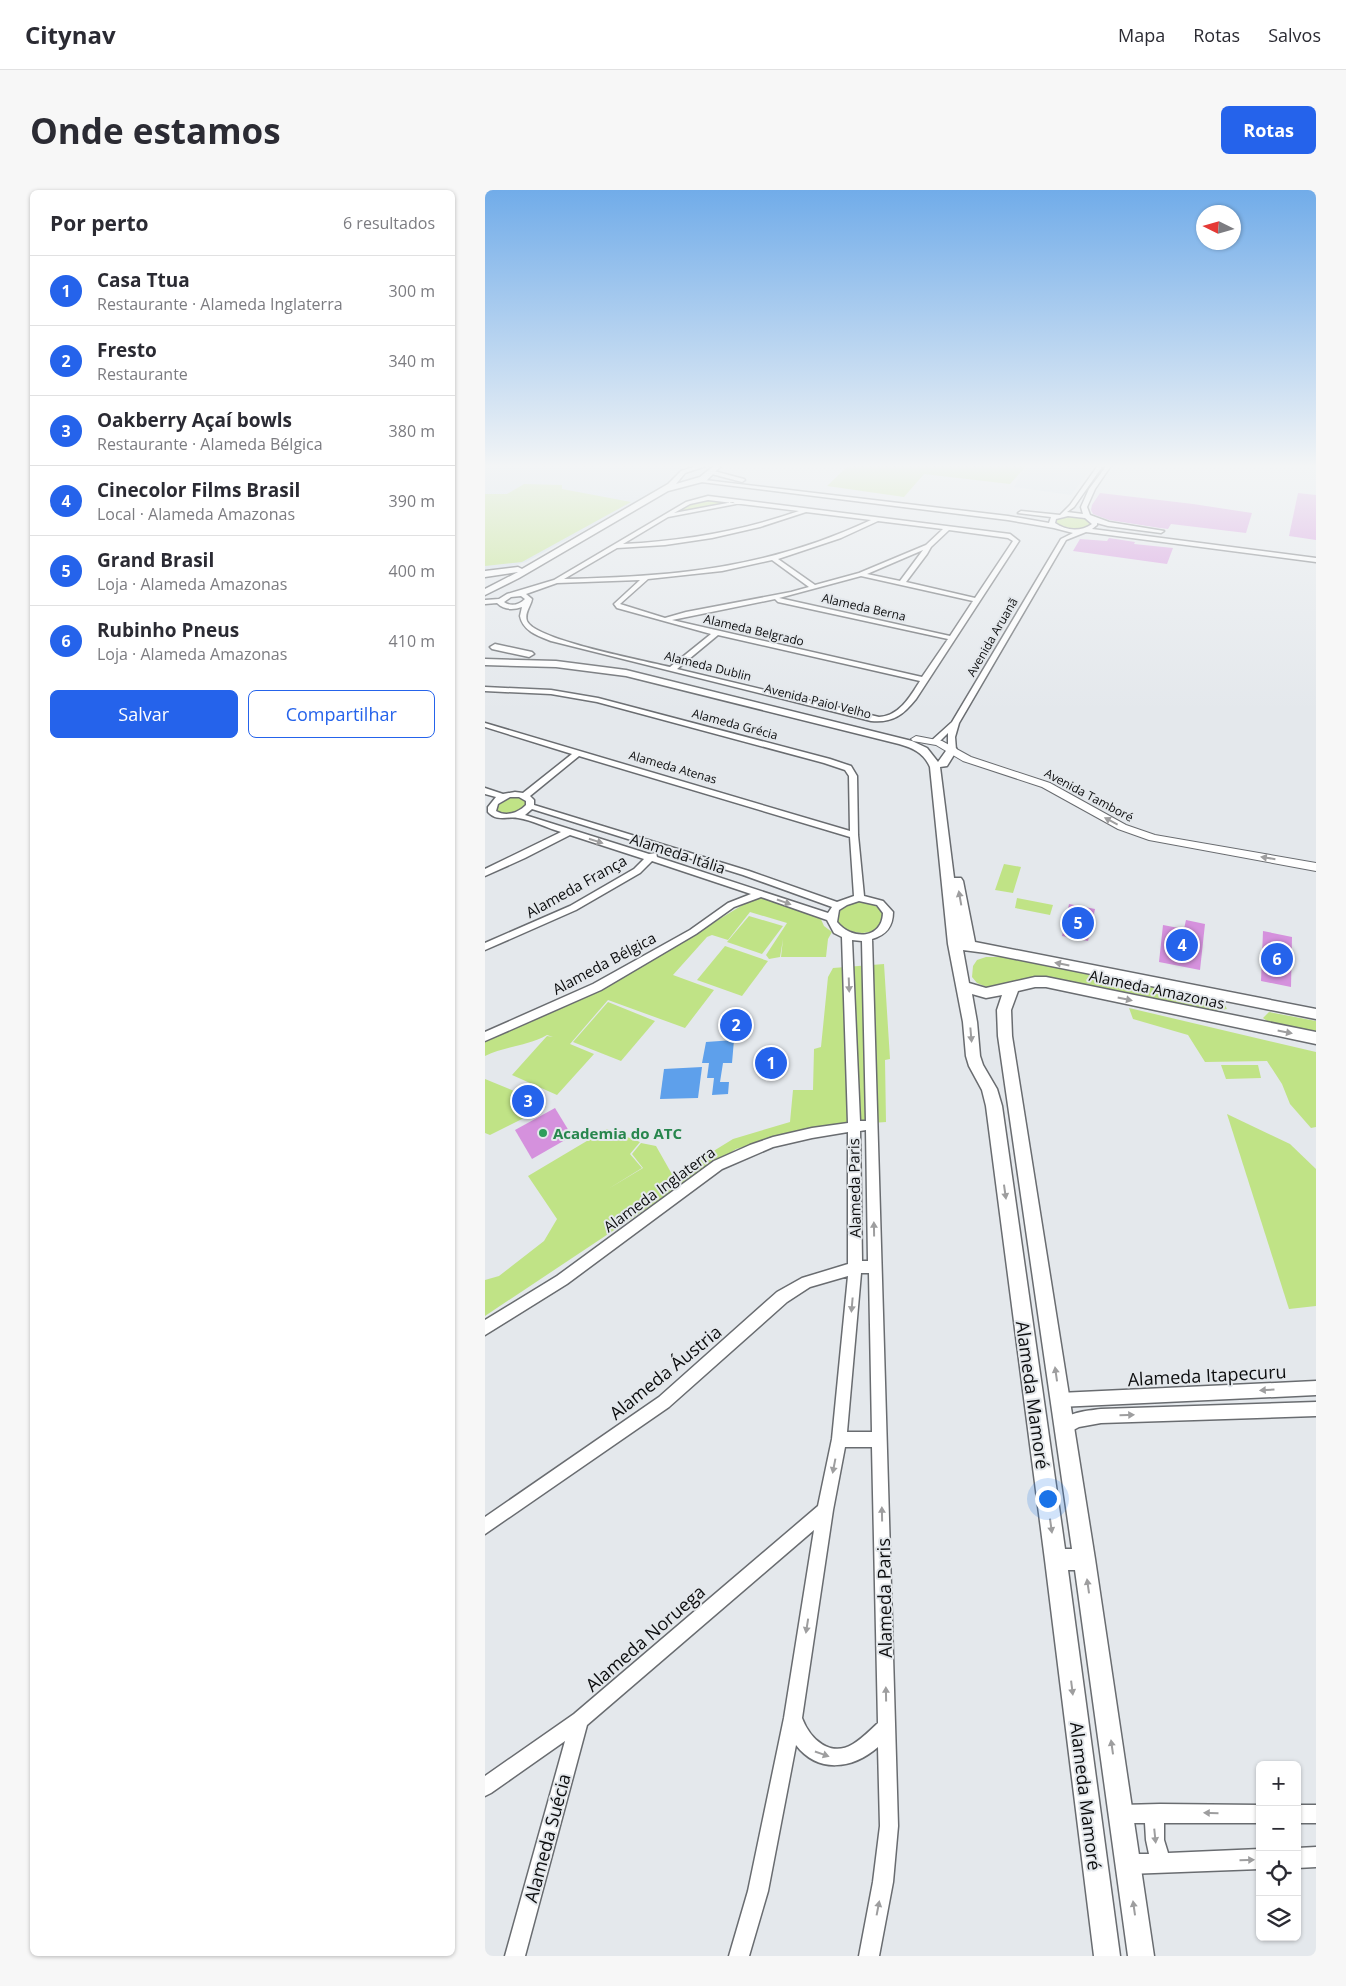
<!DOCTYPE html>
<html lang="pt">
<head>
<meta charset="utf-8">
<style>
  body { margin:0; font-family:"Open Sans",sans-serif; background:#f7f7f7; color:#2b2b33 }
  .controls { position:absolute; right:15px; bottom:15px; display:grid; overflow:hidden; border-radius:8px; box-shadow:0 1px 4px #0004 }
  .controls button { width:45px; height:45px; display:grid; place-items:center; padding:0; border:0; border-bottom:1px solid #e1e1e2; background:#fff; color:#2b2b33; font:25px sans-serif }
  .compass { position:absolute; left:711px; top:15px; width:45px; height:45px; border-radius:50%; background:#fff; box-shadow:0 1px 4px #0004; rotate:275deg }
  .you { position:absolute; left:562px; top:1308px; width:18px; height:18px; margin:-12px; border:4px solid #fff; border-radius:50%; background:#1a73e8; box-shadow:0 0 0 8px #1a73e833 }
  .badge { display:grid; place-items:center; width:32px; height:32px; border-radius:50%; background:#2563eb; color:#fff; font-size:16px; font-weight:700 }
  .pin { position:absolute; translate:-50% -50%; border:2px solid #fff; box-shadow:0 1px 5px #0006 }
  .list { margin:0; padding:0; list-style:none }
  h2 { display:flex; justify-content:space-between; align-items:center; height:65px; margin:0; padding:0 20px; font-size:21px }
  h2 small { font-size:16px; font-weight:400; color:#7c7c81 }
  .list li { display:grid; grid-template-columns:32px 1fr auto; gap:15px; align-items:center; box-sizing:border-box; height:70px; padding:0 20px; border-top:1px solid #e1e1e2 }
  .list b { display:block; font-size:19px; white-space:nowrap }
  .list p { margin:0; font-size:16px; white-space:nowrap; color:#7c7c81 }
  .list em { font-size:16px; font-style:normal; color:#7c7c81 }
  .actions { display:flex; gap:10px; padding:15px 20px }
  .actions a { flex:1; padding:11px 0; border:1px solid #2563eb; border-radius:8px; text-align:center; font-size:18px; color:#2563eb }
  .actions .main { background:#2563eb; color:#fff }
  .icon { flex:none; width:28px; height:28px; fill:none; stroke:currentColor; stroke-width:2; stroke-linecap:round; stroke-linejoin:round }
  .map { position:relative; flex:none; width:831px; height:1766px; overflow:hidden; border-radius:8px }
  header { display:flex; align-items:center; gap:30px; box-sizing:border-box; height:70px; padding:0 25px; background:#fff; border-bottom:1px solid #e1e1e2 }
  header strong { font-size:24px }
  nav { display:flex; gap:28px; margin-inline-start:auto; font-size:18px }
  .intro { display:flex; align-items:center; justify-content:space-between; box-sizing:border-box; height:120px; padding:0 30px }
  h1 { margin:0; font-size:35px }
  .button { padding:12px 22px; border-radius:8px; background:#2563eb; color:#fff; font-size:18px; font-weight:700 }
  main { display:flex; gap:30px; padding:0 30px }
  aside { flex:1; background:#fff; border-radius:8px; box-shadow:0 1px 4px #0004 }
  .map>svg:first-child { display:block }
  .built { fill:#d4dee8 }
  .green { fill:#c0e386 }
  .water { fill:#5ea0eb }
  .building { fill:#d591dd }
  .lines { fill:none; stroke-linecap:round; stroke-linejoin:round }
  .minor-casing { stroke:#696c70; stroke-width:3 }
  .tertiary-casing { stroke:#696c70; stroke-width:2 }
  .secondary-casing { stroke:#696c70; stroke-width:3 }
  .minor { fill:#fff; fill-rule:evenodd }
  .tertiary { fill:#fff; fill-rule:evenodd }
  .secondary { fill:#fff; fill-rule:evenodd }
  .oneway { fill:#9e9e9f }
  .leisure-dot { fill:#2e9e5b; stroke:#e4e8ec; stroke-width:2 }
  .labels { text-anchor:middle; dominant-baseline:central; stroke-width:4; stroke-linejoin:round; paint-order:stroke }
  .far-street-label { font-size:12px; fill:#0c0d0e; stroke:#e4e8ec }
  .street-label { font-size:15px; fill:#0c0d0e; stroke:#e4e8ec }
  .leisure-label { font-size:15px; font-weight:bold; fill:#27864d; stroke:#e4e8ec; text-anchor:start }
  .near-street-label { font-size:18px; fill:#0c0d0e; stroke:#e4e8ec }
</style>
</head>
<body>
<header>
<strong>Citynav</strong>
<nav><a>Mapa</a><a>Rotas</a><a>Salvos</a></nav>
</header>
<div class="intro"><h1>Onde estamos</h1><a class="button">Rotas</a></div>
<main>
<aside>
<h2>Por perto<small>6 resultados</small></h2>
<ul class="list">
<li><span class="badge">1</span><div><b>Casa Ttua</b><p>Restaurante · Alameda Inglaterra</p></div><em>300 m</em></li>
<li><span class="badge">2</span><div><b>Fresto</b><p>Restaurante</p></div><em>340 m</em></li>
<li><span class="badge">3</span><div><b>Oakberry Açaí bowls</b><p>Restaurante · Alameda Bélgica</p></div><em>380 m</em></li>
<li><span class="badge">4</span><div><b>Cinecolor Films Brasil</b><p>Local · Alameda Amazonas</p></div><em>390 m</em></li>
<li><span class="badge">5</span><div><b>Grand Brasil</b><p>Loja · Alameda Amazonas</p></div><em>400 m</em></li>
<li><span class="badge">6</span><div><b>Rubinho Pneus</b><p>Loja · Alameda Amazonas</p></div><em>410 m</em></li>
</ul>
<div class="actions"><a class="main">Salvar</a><a>Compartilhar</a></div>
</aside>
<div class="map">
<svg width="831" height="1766" viewBox="0 0 831 1766">
  <rect width="100%" height="100%" fill="#e4e8ec"/>
  <g class="built">
    <path d="M 0,274 L 212,274 L 186,281 L 183,295 L 41,372 L 13,380 L 0,379 Z"/>
    <path d="M 547,274 L 610,274 L 586,305 L 529,297 L 537,283 Z"/>
  </g>
  <g class="green">
    <path d="M 347,274 L 543,274 L 525,294 L 439,284 L 419,307 L 342,296 L 364,275 Z"/>
    <path d="M 39,294 L 77,295 L 77,299 L 146,312 L 37,372 L 0,376 L 0,304 L 22,304 Z"/>
    <path d="M 223,309 L 241,313 L 188,323 L 204,313 Z"/>
    <path d="M 581,325 L 601,328 L 606,334 C 597,342 583,340 573,335 L 571,330 Z"/>
    <path d="M 26,607 L 35,607 L 40,611 L 40,616 C 32,624 22,626 12,621 L 11,618 L 14,613 Z"/>
    <path d="M 519,674 L 536,677 L 528,703 L 510,700 Z"/>
    <path d="M 269,708 L 278,708 L 335,727 L 339,736 L 347,742 L 343,749 L 341,767 L 296,767 L 298,749 L 295,767 L 284,769 L 281,765 L 302,733 L 265,722 L 243,750 L 227,745 L 222,747 L 188,785 L 229,800 L 200,838 L 123,810 L 85,854 L 109,864 L 72,905 L 27,885 L 62,846 L 68,847 L 62,845 C 43,856 20,856 0,866 L 0,850 L 106,803 L 192,755 Z"/>
    <path d="M 532,708 L 568,715 L 565,725 L 530,718 Z"/>
    <path d="M 374,712 C 420,715 393,761 354,735 C 348,721 361,714 374,712 Z"/>
    <path d="M 264,726 L 298,736 L 277,764 L 242,752 Z"/>
    <path d="M 240,756 L 283,771 L 257,806 L 212,790 Z"/>
    <path d="M 501,767 L 525,767 L 738,812 L 742,819 L 728,821 L 551,787 L 504,798 L 492,793 L 487,787 L 488,776 L 492,770 Z"/>
    <path d="M 399,774 L 405,869 L 400,870 L 401,932 L 329,937 L 251,959 L 0,1126 L 0,1090 L 14,1086 L 59,1051 L 72,1029 L 43,986 L 122,939 L 155,952 L 145,964 L 157,978 L 123,999 L 158,978 L 147,964 L 156,953 L 171,956 L 188,986 L 248,949 L 305,932 L 308,900 L 328,900 L 329,859 L 336,857 L 343,787 L 348,778 Z"/>
    <path d="M 123,812 L 170,831 L 136,871 L 88,852 Z"/>
    <path d="M 644,818 L 831,862 L 831,937 L 826,938 L 805,914 L 797,894 L 782,871 L 720,872 L 703,845 L 648,829 Z"/>
    <path d="M 784,822 L 831,831 L 831,844 L 787,835 L 778,828 Z"/>
    <path d="M 736,875 L 773,875 L 776,888 L 741,889 Z"/>
    <path d="M 0,889 L 39,905 L 34,912 L 44,917 L 52,911 L 61,917 L 5,945 L 0,943 Z"/>
    <path d="M 742,924 L 805,954 L 831,979 L 831,1116 L 804,1119 Z"/>
  </g>
  <g class="water">
    <path d="M 249,850 L 247,873 L 238,873 L 235,892 L 244,892 L 243,904 L 227,905 L 229,888 L 222,888 L 224,873 L 217,873 L 221,852 Z"/>
    <path d="M 217,877 L 213,908 L 175,909 L 179,879 Z"/>
  </g>
  <g class="building">
    <path d="M 615,303 L 708,314 L 767,323 L 761,343 L 686,334 L 683,339 L 675,338 L 624,330 L 608,324 L 606,320 L 607,315 Z"/>
    <path d="M 813,303 L 831,305 L 831,350 L 804,346 Z"/>
    <path d="M 624,348 L 650,352 L 649,354 L 688,358 L 682,374 L 588,361 L 595,349 L 622,351 Z"/>
    <path d="M 584,714 L 610,719 L 603,751 L 577,746 Z"/>
    <path d="M 701,730 L 720,734 L 715,780 L 674,772 L 678,735 L 699,739 Z"/>
    <path d="M 778,741 L 807,747 L 806,797 L 776,791 Z"/>
    <path d="M 70,918 L 87,946 L 47,969 L 30,940 Z"/>
  </g>
  <g class="lines">
    <g class="minor-casing">
      <g id="minor">
        <path d="M 614,274 L 619,274 L 589,317 L 582,322 L 598,324 L 596,317 L 604,299 L 623,274 L 627,274 L 610,299 L 602,317 L 605,325 L 624,332 L 679,341 L 676,343 L 623,336 L 612,333 L 612,335 L 607,339 L 831,368 L 831,372 L 601,342 L 581,350 L 474,533 L 470,547 L 471,560 L 467,562 L 463,560 L 463,543 L 453,553 L 446,551 L 467,532 L 576,349 L 588,343 L 569,338 L 523,330 L 208,291 L 211,289 L 523,326 L 564,333 L 566,327 L 533,323 L 536,321 L 575,325 L 585,315 ZM 583,326 L 600,328 L 607,334 C 596,342 581,341 570,333 L 571,329 Z"/>
        <path d="M 225,280 L 259,289 L 260,290 L 257,292 L 223,283 Z"/>
        <path d="M 223,306 L 525,344 L 534,351 L 431,509 C 418,525 408,533 386,531 L 66,451 C 53,446 38,441 35,426 L 37,417 C 28,420 19,420 12,413 L 0,414 L 0,410 L 14,409 L 22,404 L 69,390 L 201,312 ZM 223,310 L 314,321 C 257,341 199,351 138,354 L 183,327 L 251,314 L 248,312 L 189,323 L 205,314 ZM 321,322 L 386,330 C 283,378 191,387 79,389 L 132,358 L 180,355 L 227,348 L 275,337 ZM 393,331 L 458,339 L 441,355 L 374,383 L 330,395 L 293,369 L 356,348 ZM 464,340 L 523,348 L 528,351 L 490,408 L 421,392 L 442,364 L 446,357 ZM 438,360 L 415,391 L 382,384 ZM 287,370 L 324,397 L 306,402 L 201,422 L 180,428 L 135,414 L 163,389 L 237,381 ZM 376,386 L 488,411 L 465,446 L 294,408 ZM 155,390 L 129,414 L 132,418 L 226,444 L 185,477 C 161,471 50,450 42,431 C 39,423 46,416 47,409 L 41,404 L 72,393 ZM 36,406 L 40,409 C 34,415 26,417 19,412 L 26,407 ZM 290,409 L 293,412 L 463,449 L 437,487 L 187,430 ZM 233,445 L 435,491 C 425,507 414,526 394,527 L 192,479 Z"/>
        <path d="M 0,497 L 66,500 L 113,508 L 345,569 L 366,576 L 372,586 L 373,645 L 379,706 L 398,711 L 408,722 C 408,737 401,745 387,749 L 413,1636 L 408,1692 L 394,1766 L 374,1766 L 388,1692 L 395,1636 L 393,1557 C 368,1579 333,1584 311,1555 L 283,1701 L 264,1766 L 244,1766 L 263,1701 L 299,1528 L 329,1340 L 102,1535 L 40,1766 L 20,1766 L 80,1551 L 6,1603 L 0,1606 L 0,1586 L 89,1524 L 333,1316 L 347,1249 L 363,1086 L 325,1097 L 302,1112 L 184,1217 L 0,1344 L 0,1327 L 174,1207 L 292,1102 L 317,1088 L 363,1074 L 363,942 L 327,948 L 288,957 L 237,979 L 82,1094 L 0,1145 L 0,1130 L 72,1086 L 229,971 L 265,955 L 288,947 L 327,938 L 363,933 L 357,747 L 349,743 L 342,730 L 276,707 L 249,717 L 211,744 L 116,800 L 0,851 L 0,842 L 108,794 L 205,740 L 243,713 L 266,704 L 167,671 L 155,683 L 91,720 L 0,760 L 0,753 L 85,716 L 149,679 L 159,669 L 85,645 L 40,668 L 0,686 L 0,679 L 76,642 C 62,638 47,630 33,628 C 22,626 12,632 3,622 L 3,617 L 11,607 L 0,604 L 0,598 L 18,604 L 30,602 L 38,603 L 87,564 L 0,537 L 0,533 L 365,641 L 364,586 L 360,580 L 339,573 L 112,512 L 66,504 L 0,501 ZM 94,566 L 365,647 L 369,706 L 352,712 L 264,681 L 49,615 L 49,610 L 45,606 ZM 25,607 L 34,607 L 41,611 L 41,615 C 33,623 21,627 11,621 L 13,614 ZM 47,619 L 258,685 L 347,717 L 343,723 L 172,667 L 171,663 L 164,664 L 40,625 ZM 374,711 L 392,715 L 398,723 C 397,750 366,750 352,732 L 354,720 L 362,715 ZM 367,750 L 377,751 L 381,931 L 375,931 ZM 381,940 L 383,1071 L 377,1071 L 375,941 ZM 376,1083 L 384,1083 L 387,1242 L 362,1242 ZM 360,1257 L 387,1257 L 393,1533 C 385,1540 378,1548 368,1554 C 345,1568 325,1549 317,1528 L 348,1320 Z"/>
        <path d="M 831,1191 L 831,1205 L 574,1217 L 569,1215 L 567,1210 L 569,1205 L 574,1203 Z"/>
        <path d="M 831,1212 L 831,1226 L 616,1233 L 594,1237 L 579,1245 L 574,1243 L 572,1238 C 578,1222 601,1221 616,1219 Z"/>
        <path d="M 675,1614 L 775,1615 L 775,1633 L 679,1633 L 679,1650 L 683,1663 L 775,1659 L 775,1679 L 643,1684 L 636,1681 L 633,1674 L 636,1667 L 643,1664 L 664,1664 L 661,1650 L 660,1633 L 636,1633 L 629,1631 L 627,1624 L 629,1617 L 636,1615 Z"/>
        <rect x="812" y="1615" width="19" height="18"/>
        <path d="M 831,1657 L 831,1677 L 812,1678 L 812,1658 Z"/>
      </g>
    </g>
    <g class="tertiary-casing">
      <path id="tertiary" d="M 431,546 L 457,551 L 486,567 L 565,593 L 641,635 L 670,645 L 831,673 L 831,681 L 664,650 L 633,639 L 557,597 L 478,571 L 451,555 L 428,551 L 426,549 Z"/>
    </g>
    <g class="secondary-casing">
      <g id="secondary">
        <path d="M 218,274 L 227,274 L 200,283 L 191,294 L 215,287 L 231,274 L 238,274 L 221,291 L 183,301 L 34,388 L 0,405 L 0,399 L 33,382 L 0,387 L 0,381 L 33,377 L 37,379 L 183,294 L 196,281 Z"/>
        <path d="M 10,454 L 47,462 L 49,464 L 44,467 L 7,459 L 5,457 Z"/>
        <path d="M 0,469 L 71,471 L 141,480 L 427,551 L 442,558 L 453,572 L 463,558 L 471,558 L 472,560 L 462,576 L 455,577 L 469,688 L 476,688 L 478,691 L 490,752 L 831,819 L 831,829 L 501,763 L 478,760 L 484,793 L 501,798 L 550,787 L 561,787 L 831,842 L 831,854 L 561,797 L 550,797 L 533,801 L 526,820 L 527,846 L 610,1369 L 669,1766 L 643,1766 L 590,1380 L 583,1380 L 635,1766 L 609,1766 L 560,1370 L 501,916 L 497,900 L 484,876 L 481,866 L 478,832 L 463,754 L 445,577 C 439,563 428,558 414,554 L 141,486 L 71,477 L 0,475 ZM 487,804 L 501,808 L 517,805 L 512,820 L 513,846 L 587,1359 L 580,1359 L 517,916 L 512,899 L 498,875 L 495,866 L 492,832 Z"/>
      </g>
    </g>
    <use href="#minor" class="minor"/>
    <use href="#tertiary" class="tertiary"/>
    <use href="#secondary" class="secondary"/>
  </g>
  <defs><path id="oneway-solid" d="M-6-.8H1V-3.2L6.5 0L1 3.2V.8H-6Z" transform="scale(1.25)"/></defs>
  <g class="oneway">
    <use href="#oneway-solid" transform="translate(626 631) rotate(-152)"/>
    <use href="#oneway-solid" transform="translate(111 651) rotate(18)"/>
    <use href="#oneway-solid" transform="translate(783 668) rotate(-171)"/>
    <use href="#oneway-solid" transform="translate(475 708) rotate(-100)"/>
    <use href="#oneway-solid" transform="translate(299 712) rotate(19)"/>
    <use href="#oneway-solid" transform="translate(577 774) rotate(-169)"/>
    <use href="#oneway-solid" transform="translate(364 795) rotate(88)"/>
    <use href="#oneway-solid" transform="translate(640 809) rotate(12)"/>
    <use href="#oneway-solid" transform="translate(800 842) rotate(11)"/>
    <use href="#oneway-solid" transform="translate(486 845) rotate(85)"/>
    <use href="#oneway-solid" transform="translate(520 1002) rotate(82)"/>
    <use href="#oneway-solid" transform="translate(389 1039) rotate(-91)"/>
    <use href="#oneway-solid" transform="translate(367 1115) rotate(95)"/>
    <use href="#oneway-solid" transform="translate(571 1184) rotate(-98)"/>
    <use href="#oneway-solid" transform="translate(782 1200) rotate(177)"/>
    <use href="#oneway-solid" transform="translate(642 1225) rotate(-2)"/>
    <use href="#oneway-solid" transform="translate(349 1276) rotate(101)"/>
    <use href="#oneway-solid" transform="translate(397 1324) rotate(-91)"/>
    <use href="#oneway-solid" transform="translate(566 1336) rotate(82)"/>
    <use href="#oneway-solid" transform="translate(603 1396) rotate(-98)"/>
    <use href="#oneway-solid" transform="translate(322 1436) rotate(99)"/>
    <use href="#oneway-solid" transform="translate(587 1498) rotate(83)"/>
    <use href="#oneway-solid" transform="translate(401 1504) rotate(-91)"/>
    <use href="#oneway-solid" transform="translate(627 1557) rotate(-98)"/>
    <use href="#oneway-solid" transform="translate(337 1564) rotate(19)"/>
    <use href="#oneway-solid" transform="translate(726 1623) rotate(-179)"/>
    <use href="#oneway-solid" transform="translate(670 1646) rotate(84)"/>
    <use href="#oneway-solid" transform="translate(762 1670) rotate(-2)"/>
    <use href="#oneway-solid" transform="translate(393 1718) rotate(-79)"/>
    <use href="#oneway-solid" transform="translate(649 1718) rotate(-98)"/>
  </g>
  <linearGradient id="sky" x2="0" y2="1"><stop stop-color="#71ace9"/><stop offset="0.53" stop-color="#f3f5f6"/><stop offset="1" stop-color="#f3f5f6" stop-opacity="0"/></linearGradient>
  <rect width="831" height="521" fill="url(#sky)"/>
  <circle class="leisure-dot" cx="58" cy="943" r="5"/>
  <g class="labels">
    <g class="far-street-label">
      <text transform="translate(379 417) rotate(13)">Alameda Berna</text>
      <text transform="translate(269 440) rotate(13)">Alameda Belgrado</text>
      <text transform="translate(507 447) rotate(-60)">Avenida Aruanã</text>
      <text transform="translate(223 476) rotate(14)">Alameda Dublin</text>
      <text transform="translate(333 511) rotate(14)">Avenida Paiol Velho</text>
      <text transform="translate(250 534) rotate(15)">Alameda Grécia</text>
      <text transform="translate(188 577) rotate(16)">Alameda Atenas</text>
      <text transform="translate(604 605) rotate(28)">Avenida Tamboré</text>
    </g>
    <g class="street-label">
      <text transform="translate(193 663) rotate(18)">Alameda Itália</text>
      <text transform="translate(91 696) rotate(-29)">Alameda França</text>
      <text transform="translate(119 773) rotate(-28)">Alameda Bélgica</text>
      <text transform="translate(672 799) rotate(12)">Alameda Amazonas</text>
      <text transform="translate(369 998) rotate(-91)">Alameda Paris</text>
      <text transform="translate(174 999) rotate(-36)">Alameda Inglaterra</text>
    </g>
    <g class="leisure-label">
      <text x="68" y="943">Academia do ATC</text>
    </g>
    <g class="near-street-label">
      <text transform="translate(180 1182) rotate(-39)">Alameda Áustria</text>
      <text transform="translate(722 1185) rotate(-3)">Alameda Itapecuru</text>
      <text transform="translate(548 1205) rotate(82)">Alameda Mamoré</text>
      <text transform="translate(399 1408) rotate(-91)">Alameda Paris</text>
      <text transform="translate(160 1448) rotate(-41)">Alameda Noruega</text>
      <text transform="translate(601 1606) rotate(83)">Alameda Mamoré</text>
      <text transform="translate(62 1648) rotate(-75)">Alameda Suécia</text>
    </g>
  </g>
</svg>
<div class="controls">
<button>+</button>
<button>−</button>
<button><svg class="icon" aria-label="locate" viewBox="0 0 24 24"><circle cx="12" cy="12" r="6"/><path d="M12 2v4M12 18v4M2 12h4M18 12h4"/></svg></button>
<button><svg class="icon" aria-label="layers" viewBox="0 0 24 24"><path d="M12 4l9 5-9 5-9-5zM3 14l9 5 9-5"/></svg></button>
</div>
<svg class="compass" viewBox="-18 -18 36 36"><path d="M0-13l5 13h-10z" fill="#e53935"/><path d="M0 13l5-13h-10z" fill="#7c7c81"/></svg>
<div class="you"></div>
<div class="pin badge" style="left:286px;top:873px">1</div>
<div class="pin badge" style="left:251px;top:835px">2</div>
<div class="pin badge" style="left:43px;top:911px">3</div>
<div class="pin badge" style="left:697px;top:755px">4</div>
<div class="pin badge" style="left:593px;top:733px">5</div>
<div class="pin badge" style="left:792px;top:769px">6</div>
</div>
</main>
</body>
</html>
